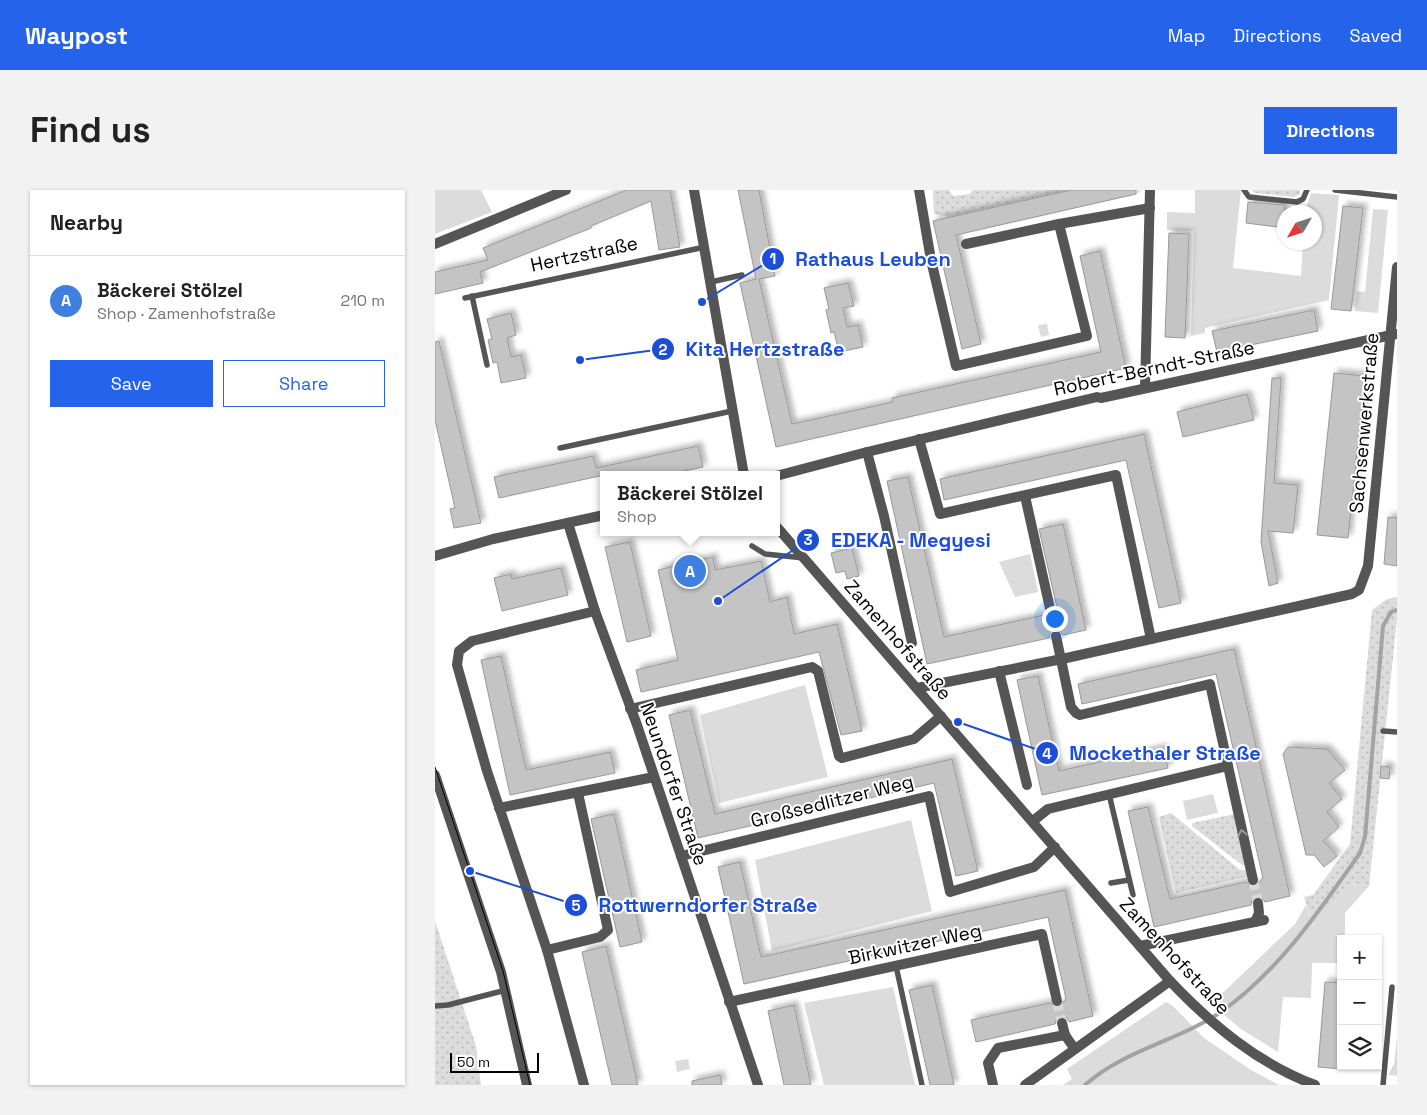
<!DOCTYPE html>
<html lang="en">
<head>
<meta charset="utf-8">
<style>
  body { margin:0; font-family:"Space Grotesk",sans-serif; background:#f2f2f2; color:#222 }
  .controls { position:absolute; right:15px; bottom:15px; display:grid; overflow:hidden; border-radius:0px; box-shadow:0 1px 4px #0004 }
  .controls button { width:45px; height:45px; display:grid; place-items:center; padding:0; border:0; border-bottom:1px solid #e0e0e0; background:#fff; color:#222; font:25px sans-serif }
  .compass { position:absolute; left:842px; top:15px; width:45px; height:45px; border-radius:50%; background:#fff; box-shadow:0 1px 4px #0004; rotate:231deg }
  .scale { position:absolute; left:15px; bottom:12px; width:89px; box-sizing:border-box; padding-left:5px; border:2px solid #000; border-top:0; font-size:14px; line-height:18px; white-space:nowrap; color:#000; -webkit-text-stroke:4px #fff; paint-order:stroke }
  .you { position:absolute; left:619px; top:428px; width:18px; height:18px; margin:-12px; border:4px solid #fff; border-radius:50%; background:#1a73e8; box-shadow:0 0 0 8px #1a73e833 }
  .badge { display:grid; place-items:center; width:32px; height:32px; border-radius:50%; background:#2563eb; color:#fff; font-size:16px; font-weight:700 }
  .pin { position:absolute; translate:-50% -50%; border:2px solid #fff; box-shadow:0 1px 5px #0006 }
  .popup { position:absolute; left:165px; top:281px; width:180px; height:65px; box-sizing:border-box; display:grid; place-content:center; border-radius:0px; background:#fff; filter:drop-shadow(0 1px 4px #0005); font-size:16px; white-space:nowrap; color:#767676 }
  .popup b { font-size:19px; color:#222 }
  .popup::after { content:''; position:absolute; left:50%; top:100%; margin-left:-10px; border:10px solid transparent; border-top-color:#fff }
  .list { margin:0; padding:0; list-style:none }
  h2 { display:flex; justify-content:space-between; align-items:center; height:65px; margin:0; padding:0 20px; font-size:21px }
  h2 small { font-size:16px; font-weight:400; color:#767676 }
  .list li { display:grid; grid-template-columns:32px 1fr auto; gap:15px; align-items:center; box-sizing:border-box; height:90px; padding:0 20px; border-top:1px solid #e0e0e0 }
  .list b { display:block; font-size:19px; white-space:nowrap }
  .list p { margin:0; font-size:16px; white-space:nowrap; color:#767676 }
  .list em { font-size:16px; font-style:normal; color:#767676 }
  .actions { display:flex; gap:10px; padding:15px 20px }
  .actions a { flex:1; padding:11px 0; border:1px solid #2563eb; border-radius:0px; text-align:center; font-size:18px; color:#2563eb }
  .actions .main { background:#2563eb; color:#fff }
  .icon { flex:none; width:28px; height:28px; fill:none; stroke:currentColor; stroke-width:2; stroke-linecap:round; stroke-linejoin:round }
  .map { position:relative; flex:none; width:962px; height:895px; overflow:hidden; border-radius:0px }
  header { display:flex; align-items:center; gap:30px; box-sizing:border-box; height:70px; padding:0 25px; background:#2563eb; color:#fff }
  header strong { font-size:24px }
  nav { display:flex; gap:28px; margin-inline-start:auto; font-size:18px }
  .intro { display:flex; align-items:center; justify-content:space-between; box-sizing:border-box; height:120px; padding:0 30px }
  h1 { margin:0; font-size:35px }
  .button { padding:12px 22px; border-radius:0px; background:#2563eb; color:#fff; font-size:18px; font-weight:700 }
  main { display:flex; gap:30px; padding:0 30px }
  aside { flex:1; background:#fff; border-radius:0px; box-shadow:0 1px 4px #0004 }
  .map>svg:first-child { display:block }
  .grass { fill:url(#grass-dots) }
  .green { fill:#dcdcdc }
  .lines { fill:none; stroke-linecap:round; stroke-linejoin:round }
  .stream { stroke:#a3a3a3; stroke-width:4 }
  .building { fill:#c4c4c4; stroke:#999; filter:url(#shadow) }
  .minor-tunnel { stroke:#d9d9d9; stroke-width:10; stroke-dasharray:10 5; stroke-linecap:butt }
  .service { stroke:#555; stroke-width:5.5 }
  .minor { stroke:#555; stroke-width:10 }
  .tertiary { stroke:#555; stroke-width:10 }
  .tram { stroke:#000; stroke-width:1 }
  .oneway { stroke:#999 }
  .labels { text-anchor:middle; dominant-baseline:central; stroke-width:4; stroke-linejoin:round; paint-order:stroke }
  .street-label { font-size:19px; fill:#000; stroke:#fff }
  .leader { fill:none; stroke:#1d4ed8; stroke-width:2 }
  .callout-dot { fill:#1d4ed8; stroke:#fff; stroke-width:2 }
  .mark-label { font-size:15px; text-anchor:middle; font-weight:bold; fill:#fff }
  .callout-label { font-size:20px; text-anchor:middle; font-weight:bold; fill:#1d4ed8; stroke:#fff; stroke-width:4; stroke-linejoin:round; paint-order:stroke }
</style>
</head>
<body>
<header>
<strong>Waypost</strong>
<nav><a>Map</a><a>Directions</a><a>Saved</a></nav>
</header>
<div class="intro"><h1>Find us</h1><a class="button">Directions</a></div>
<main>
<aside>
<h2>Nearby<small></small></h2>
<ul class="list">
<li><span class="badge" style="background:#3f7fe0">A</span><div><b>Bäckerei Stölzel</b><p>Shop · Zamenhofstraße</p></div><em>210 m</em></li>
</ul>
<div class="actions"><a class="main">Save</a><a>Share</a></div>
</aside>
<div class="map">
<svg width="962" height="895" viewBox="0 0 962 895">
  <defs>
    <pattern id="grass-dots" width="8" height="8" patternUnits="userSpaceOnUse" patternTransform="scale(1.25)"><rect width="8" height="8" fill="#dcdcdc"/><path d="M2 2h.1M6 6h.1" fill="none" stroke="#bbb" stroke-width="1.8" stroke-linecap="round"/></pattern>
    <filter id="shadow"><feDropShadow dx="4" dy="-4" stdDeviation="2.5" flood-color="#0004"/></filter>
  </defs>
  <rect width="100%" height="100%" fill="#fff"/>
  <g class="grass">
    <path d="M 498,0 L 514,0 L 518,6 L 535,4 L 538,0 L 636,0 L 515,27 L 499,24 Z"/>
    <path d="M 816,0 L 865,0 L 865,4 L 859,7 L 820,3 Z"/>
    <path d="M 962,407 L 962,429 L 934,696 L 916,694 L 878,737 L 869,707 L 878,705 L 915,654 L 937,420 L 952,409 Z"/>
    <path d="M 736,623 L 805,680 L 813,680 L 814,686 L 741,703 L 724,627 Z"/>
    <path d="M 800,624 L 812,676 L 807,675 L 757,636 L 757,633 Z"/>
    <path d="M 0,731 L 41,856 L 46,895 L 0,895 Z"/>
    <path d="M 962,847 L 962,886 L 953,885 L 959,875 Z"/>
  </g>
  <g class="green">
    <path d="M 0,0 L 46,0 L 57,22 L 0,44 Z"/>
    <path d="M 760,0 L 806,0 L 798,78 L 866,86 L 868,53 L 879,52 L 879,22 L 870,22 L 876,3 L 904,5 L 894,110 L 770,138 L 770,143 L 756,146 L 759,41 L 732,40 L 732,22 L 760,23 Z"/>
    <path d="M 938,19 L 953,20 L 943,123 L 920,121 L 922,101 L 930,102 Z"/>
    <path d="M 612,134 L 614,145 L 606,147 L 603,135 Z"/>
    <path d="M 595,364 L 603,402 L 580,407 L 564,372 Z"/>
    <path d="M 370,495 L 393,587 L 284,613 L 265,525 Z"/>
    <path d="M 778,604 L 783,623 L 752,630 L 748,611 Z"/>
    <path d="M 476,630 L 497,721 L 337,761 L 320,670 Z"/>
    <path d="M 916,694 L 934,696 L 910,723 L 910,749 L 906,749 L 906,773 L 877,773 L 876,808 L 848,807 L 843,862 L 806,839 L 776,814 L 860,734 L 871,715 L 878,737 Z"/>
    <path d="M 458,797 L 480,895 L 389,895 L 369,813 Z"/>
    <path d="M 731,812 L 738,816 L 769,848 L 816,880 L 844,895 L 628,895 L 637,889 L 632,879 Z"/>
    <path d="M 253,869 L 255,879 L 242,882 L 240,871 Z"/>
  </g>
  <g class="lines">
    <path class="stream" d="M 650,895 C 689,860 743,851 786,822 C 844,781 885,720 925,663 L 930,647 L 948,436 L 956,422 L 962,420"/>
  </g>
  <g class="building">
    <path d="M 192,0 L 235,0 L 245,57 L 224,60 L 216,11 L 156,36 L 156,38 L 45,82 L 48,93 L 0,104 L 0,82 L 53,70 L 48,58 Z"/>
    <path d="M 303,0 L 324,0 L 340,86 L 324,89 L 357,234 L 458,212 L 457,208 L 666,162 L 645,66 L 665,61 L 691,178 L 341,257 L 305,93 L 321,89 Z"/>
    <path d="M 636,0 L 701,0 L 701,4 L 521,45 L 546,154 L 527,159 L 498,31 Z"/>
    <path d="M 813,12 L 850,15 L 850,38 L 811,33 Z"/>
    <path d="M 908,16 L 928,18 L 916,121 L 896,119 Z"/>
    <path d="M 734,43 L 754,44 L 750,148 L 730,147 Z"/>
    <path d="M 413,93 L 419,116 L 408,118 L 412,137 L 423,135 L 428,157 L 404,162 L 399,142 L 396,143 L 391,120 L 394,119 L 389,98 Z"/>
    <path d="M 879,120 L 883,141 L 782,162 L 777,141 Z"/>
    <path d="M 76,123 L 81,145 L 72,148 L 76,167 L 86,165 L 91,188 L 66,193 L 62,172 L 58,173 L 53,150 L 57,149 L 52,129 Z"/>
    <path d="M 4,151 L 46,333 L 19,338 L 15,319 L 20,318 L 0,230 L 0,152 Z"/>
    <path d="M 899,183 L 930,186 L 913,348 L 882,345 Z"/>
    <path d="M 837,188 L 846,188 L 839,293 L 863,295 L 858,343 L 833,341 L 843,393 L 834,396 L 826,352 Z"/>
    <path d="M 812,204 L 819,230 L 748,247 L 742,222 Z"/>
    <path d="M 709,244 L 746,413 L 724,418 L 691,270 L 509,310 L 505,289 Z"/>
    <path d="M 263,256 L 268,277 L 231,285 L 169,285 L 64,308 L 59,287 L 158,266 L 161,278 Z"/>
    <path d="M 473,287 L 509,447 L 609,425 L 614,430 L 621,428 L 623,422 L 604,339 L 628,334 L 651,440 L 628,445 L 624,440 L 619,439 L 615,443 L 614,448 L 492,474 L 452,291 Z"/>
    <path d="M 953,327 L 962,328 L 962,376 L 949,374 Z"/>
    <path d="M 195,352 L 216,446 L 192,452 L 170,357 Z"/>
    <path d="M 417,358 L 424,386 L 412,389 L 410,381 L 401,383 L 396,363 Z"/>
    <path d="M 278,367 L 280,380 L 326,371 L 335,412 L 352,407 L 359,444 L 402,434 L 427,541 L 406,545 L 384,462 L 206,502 L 201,480 L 243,470 L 223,380 Z"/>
    <path d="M 126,378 L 133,405 L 67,421 L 59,388 L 76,384 L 77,389 Z"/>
    <path d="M 799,459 L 855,706 L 830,712 L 826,707 L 822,706 L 817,710 L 816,715 L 719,737 L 693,621 L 713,617 L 735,709 L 811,692 L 815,696 L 820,697 L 828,688 L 781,484 L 647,514 L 643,494 Z"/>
    <path d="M 66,466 L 91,580 L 175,562 L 180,583 L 75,605 L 46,470 Z"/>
    <path d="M 603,486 L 624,581 L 728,558 L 733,578 L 607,605 L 582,490 Z"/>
    <path d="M 255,520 L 280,624 L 517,569 L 543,681 L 521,686 L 499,593 L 263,648 L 234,525 Z"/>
    <path d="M 853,557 L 892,559 L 910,580 L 894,593 L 907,609 L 892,622 L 904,637 L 888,651 L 902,666 L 889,677 L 879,665 L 871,665 L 848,564 Z"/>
    <path d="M 946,576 L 955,577 L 954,589 L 945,588 Z"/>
    <path d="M 179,624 L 207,752 L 185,757 L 156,629 Z"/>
    <path d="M 305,672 L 326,767 L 630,700 L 658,826 L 634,832 L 632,828 L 626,826 L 622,828 L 620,834 L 541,852 L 536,830 L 615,813 L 623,818 L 631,809 L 613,727 L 309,794 L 283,677 Z"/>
    <path d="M 171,756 L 187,826 L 203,895 L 177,895 L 150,776 L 147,762 Z"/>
    <path d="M 890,792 L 906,793 L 906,879 L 883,877 Z"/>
    <path d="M 497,795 L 519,895 L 495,895 L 478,817 L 474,800 Z"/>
    <path d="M 359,815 L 376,895 L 349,895 L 333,821 Z"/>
    <path d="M 285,885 L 287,895 L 257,895 L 257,891 Z"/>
  </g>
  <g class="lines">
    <g class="minor-tunnel">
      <path d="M 616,423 L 621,446"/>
      <path d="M 818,690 L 823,713"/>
      <path d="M 622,811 L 627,833"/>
    </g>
    <g class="service">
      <path d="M 809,0 L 814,7 L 862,12 L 868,9 L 872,0"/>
      <path d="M 900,0 L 962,7"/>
      <path d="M 276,92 L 307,85"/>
      <path d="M 37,106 L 52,175"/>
      <path d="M 30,108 L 270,57"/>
      <path d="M 125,258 L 297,221"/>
      <path d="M 317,356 L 330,364 L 369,368"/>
      <path d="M 948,541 L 962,542"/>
      <path d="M 674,604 L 698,705"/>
      <path d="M 676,693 L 694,690"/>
      <path d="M 461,776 L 487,895"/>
      <path d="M 0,816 L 13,815 L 71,800"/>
      <path d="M 948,895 L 957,797"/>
    </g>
    <g class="minor">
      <path d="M 259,0 L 309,285"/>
      <path d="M 484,0 L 496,70 L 521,176 L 652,146 L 624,34"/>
      <path d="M 0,54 L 131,0"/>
      <path d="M 531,54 L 624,34 L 715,18"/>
      <path d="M 710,198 L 715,0"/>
      <path d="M 484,249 L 505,324 L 681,285 L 716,449"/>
      <path d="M 432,262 L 449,326 L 477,453"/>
      <path d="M 341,286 L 432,262 L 662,207 L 666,208 L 961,144"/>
      <path d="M 590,306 L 616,423"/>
      <path d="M 133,333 L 160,421 L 202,535 L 323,895"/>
      <path d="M 341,336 L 735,791 C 777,835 822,873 880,895"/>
      <path d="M 0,366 L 58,349 L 169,325"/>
      <path d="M 621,446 L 636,517 L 641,523 L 645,525 L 775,494 L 818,690"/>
      <path d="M 564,481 L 592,595"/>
      <path d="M 482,498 L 627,469 L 917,404 L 924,400 L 933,376 L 962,77"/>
      <path d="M 195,519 L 377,477 L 383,481 L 404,566 L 407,568 L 479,549 L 506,526"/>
      <path d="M 64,618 L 219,587"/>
      <path d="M 598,631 L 613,619 L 793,576"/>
      <path d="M 246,666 L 494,606 L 515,702 L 599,677 L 620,657"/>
      <path d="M 820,732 L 824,723 L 823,713"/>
      <path d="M 705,756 L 829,730"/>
      <path d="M 112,760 L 165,747 L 173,740 L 143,603"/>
      <path d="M 294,812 L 607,744 L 622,811"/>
      <path d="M 627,833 L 630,845 L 639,858"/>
      <path d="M 149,895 L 112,760 L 52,581 L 22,475 L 24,461 L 37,451 L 160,421"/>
      <path d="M 558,895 L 553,873 L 563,858 L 630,845"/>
      <path d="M 590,895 L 735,791"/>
    </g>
    <path class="tertiary" d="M 0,585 L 66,782 L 92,895"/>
    <path class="tram" d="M 0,577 L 68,781 L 95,895"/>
  </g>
  <defs><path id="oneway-chevron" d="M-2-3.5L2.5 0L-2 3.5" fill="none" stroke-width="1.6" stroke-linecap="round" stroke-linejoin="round" transform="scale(1.25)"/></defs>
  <use class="oneway" href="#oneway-chevron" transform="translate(807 643) rotate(-102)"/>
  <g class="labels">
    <g class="street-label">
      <text transform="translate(149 64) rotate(-12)">Hertzstraße</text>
      <text transform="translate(719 178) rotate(-12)">Robert-Berndt-Straße</text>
      <text transform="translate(929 233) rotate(-85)">Sachsenwerkstraße</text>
      <text transform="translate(463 450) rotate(49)">Zamenhofstraße</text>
      <text transform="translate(239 594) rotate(71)">Neundorfer Straße</text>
      <text transform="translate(397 611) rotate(-14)">Großsedlitzer Weg</text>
      <text transform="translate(480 754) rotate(-12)">Birkwitzer Weg</text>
      <text transform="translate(740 766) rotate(47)">Zamenhofstraße</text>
    </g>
  </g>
  <path class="leader" d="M267 112L338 69M145 170L228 159M283 411L373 350M523 532L612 563M35 681L141 715"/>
  <g class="callout-dot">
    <circle cx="267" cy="112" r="5"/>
    <circle cx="145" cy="170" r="5"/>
    <circle cx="283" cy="411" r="5"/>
    <circle cx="523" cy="532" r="5"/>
    <circle cx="35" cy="681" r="5"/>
    <circle cx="338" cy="69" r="12"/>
    <circle cx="228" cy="159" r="12"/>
    <circle cx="373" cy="350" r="12"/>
    <circle cx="612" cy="563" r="12"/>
    <circle cx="141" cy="715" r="12"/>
  </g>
  <g class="mark-label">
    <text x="338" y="74">1</text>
    <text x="228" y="165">2</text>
    <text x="373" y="355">3</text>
    <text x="612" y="569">4</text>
    <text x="141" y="721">5</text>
  </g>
  <g class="callout-label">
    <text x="438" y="76">Rathaus Leuben</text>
    <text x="330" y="166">Kita Hertzstraße</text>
    <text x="476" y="357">EDEKA - Megyesi</text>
    <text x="730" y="570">Mockethaler Straße</text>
    <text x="273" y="722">Rottwerndorfer Straße</text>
  </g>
</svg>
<div class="controls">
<button>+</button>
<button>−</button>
<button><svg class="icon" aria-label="layers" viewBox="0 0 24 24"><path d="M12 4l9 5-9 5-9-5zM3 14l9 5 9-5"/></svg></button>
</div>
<svg class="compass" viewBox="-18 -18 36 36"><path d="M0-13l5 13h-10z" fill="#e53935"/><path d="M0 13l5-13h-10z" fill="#767676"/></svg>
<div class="scale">50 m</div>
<div class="you"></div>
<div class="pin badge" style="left:255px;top:381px;background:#3f7fe0">A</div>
<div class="popup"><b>Bäckerei Stölzel</b>Shop</div>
</div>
</main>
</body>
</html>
